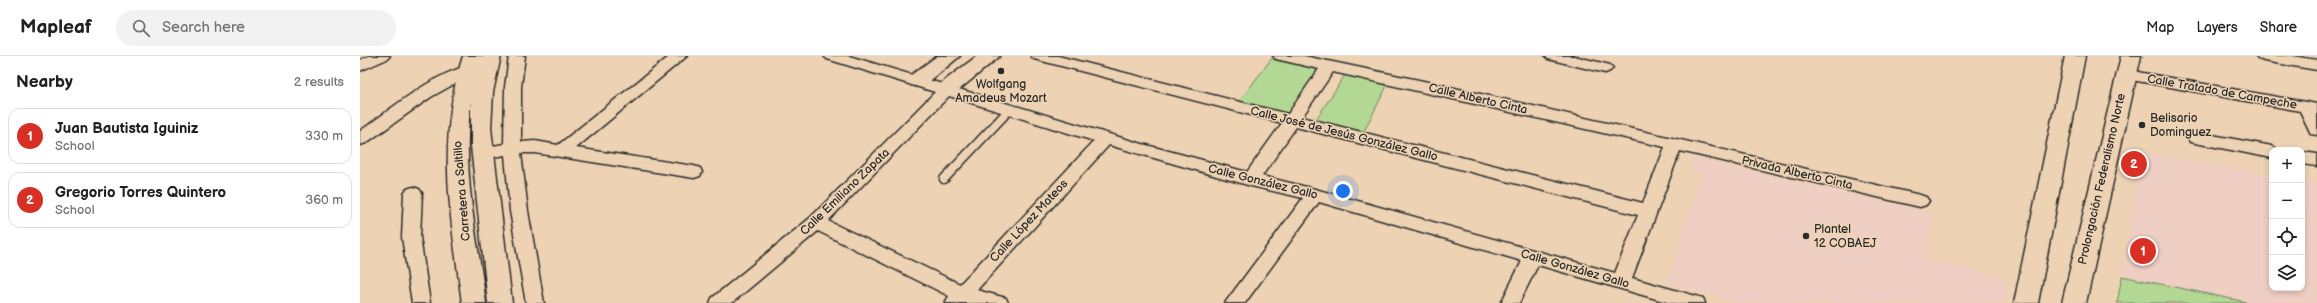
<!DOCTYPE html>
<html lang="en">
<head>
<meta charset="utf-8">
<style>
  body { margin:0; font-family:"Balsamiq Sans",sans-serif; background:#f2f2f2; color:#202124 }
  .controls { position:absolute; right:12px; bottom:12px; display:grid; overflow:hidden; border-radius:8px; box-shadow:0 2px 6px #0003 }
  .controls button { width:36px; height:36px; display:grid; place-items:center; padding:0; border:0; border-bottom:1px solid #e0e0e0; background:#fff; color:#202124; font:20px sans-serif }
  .you { position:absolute; left:983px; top:135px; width:14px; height:14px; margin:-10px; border:3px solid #fff; border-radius:50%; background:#1a73e8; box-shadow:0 0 0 6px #1a73e833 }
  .badge { display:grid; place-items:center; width:26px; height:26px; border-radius:50%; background:#d93025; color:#fff; font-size:13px; font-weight:700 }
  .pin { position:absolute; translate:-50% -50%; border:2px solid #fff; box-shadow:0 1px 4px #0006 }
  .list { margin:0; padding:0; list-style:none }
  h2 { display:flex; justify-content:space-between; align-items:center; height:52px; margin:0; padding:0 16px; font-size:17px }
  h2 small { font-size:13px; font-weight:400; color:#757577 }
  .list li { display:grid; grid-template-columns:26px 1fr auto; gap:12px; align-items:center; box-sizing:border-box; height:56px; margin:0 8px 8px; padding:0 8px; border:1px solid #e0e0e0; border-radius:12px }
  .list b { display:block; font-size:15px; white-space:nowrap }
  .list p { margin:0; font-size:13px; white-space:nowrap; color:#757577 }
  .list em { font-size:13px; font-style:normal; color:#757577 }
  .icon { flex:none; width:22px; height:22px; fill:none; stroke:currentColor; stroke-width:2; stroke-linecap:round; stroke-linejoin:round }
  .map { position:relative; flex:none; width:1957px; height:247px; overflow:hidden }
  header { display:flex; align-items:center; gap:24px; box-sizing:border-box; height:56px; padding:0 20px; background:#fff; border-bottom:1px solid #e0e0e0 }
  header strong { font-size:19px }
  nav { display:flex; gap:22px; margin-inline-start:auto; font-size:14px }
  .search { width:280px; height:36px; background:#f2f2f2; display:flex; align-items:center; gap:10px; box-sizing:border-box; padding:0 14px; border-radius:22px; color:#757577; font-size:15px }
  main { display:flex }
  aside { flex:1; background:#fff }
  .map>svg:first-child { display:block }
  .built { fill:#efcec3 }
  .green { fill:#b2d893; stroke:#6e825f }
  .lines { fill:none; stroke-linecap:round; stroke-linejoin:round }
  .lane-casing { stroke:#2b2b2b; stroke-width:11 }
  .street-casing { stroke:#2b2b2b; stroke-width:3 }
  .secondary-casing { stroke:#2b2b2b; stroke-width:3 }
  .primary-casing { stroke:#2b2b2b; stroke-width:3 }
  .lane { stroke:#edd3b4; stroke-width:8 }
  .street { fill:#edd3b4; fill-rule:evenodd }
  .secondary { fill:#edd3b4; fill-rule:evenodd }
  .primary { fill:#edd3b4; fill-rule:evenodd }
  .poi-dot { fill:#2b2b2b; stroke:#edd3b4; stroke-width:1.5 }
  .labels { text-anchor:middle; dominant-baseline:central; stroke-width:3; stroke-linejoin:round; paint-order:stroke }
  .poi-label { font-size:12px; fill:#2b2b2b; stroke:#edd3b4; text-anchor:start }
  .street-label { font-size:12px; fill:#2b2b2b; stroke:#edd3b4 }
</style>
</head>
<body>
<header>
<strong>Mapleaf</strong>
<div class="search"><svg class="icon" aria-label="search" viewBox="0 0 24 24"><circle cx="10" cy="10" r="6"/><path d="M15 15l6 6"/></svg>Search here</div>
<nav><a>Map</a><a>Layers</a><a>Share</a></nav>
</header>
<main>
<aside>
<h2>Nearby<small>2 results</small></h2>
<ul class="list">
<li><span class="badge">1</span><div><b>Juan Bautista Iguiniz</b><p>School</p></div><em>330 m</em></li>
<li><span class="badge">2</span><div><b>Gregorio Torres Quintero</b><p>School</p></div><em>360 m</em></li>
</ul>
</aside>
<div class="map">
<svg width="1957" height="247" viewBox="0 0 1957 247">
  <rect width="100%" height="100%" fill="#edd3b4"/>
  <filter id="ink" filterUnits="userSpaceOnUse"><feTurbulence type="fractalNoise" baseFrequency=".025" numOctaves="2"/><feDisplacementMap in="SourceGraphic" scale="8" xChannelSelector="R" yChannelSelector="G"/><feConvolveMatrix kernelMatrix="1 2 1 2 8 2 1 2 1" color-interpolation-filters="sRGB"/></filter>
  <g filter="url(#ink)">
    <g class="built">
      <path d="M 1783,96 L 1912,120 L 1912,232 L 1942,232 L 1942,126 L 1957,128 L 1957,247 L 1886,247 L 1762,220 Z"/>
      <path d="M 1333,101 L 1573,157 L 1564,202 L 1646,223 L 1645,247 L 1379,247 L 1307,227 L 1343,117 L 1329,112 Z"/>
    </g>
    <g class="green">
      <path d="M 911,3 L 958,13 L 928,58 L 879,46 Z"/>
      <path d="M 985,19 L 1028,28 L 1003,77 L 955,65 Z"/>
      <path d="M 1762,220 L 1886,246 L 1886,247 L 1757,247 Z"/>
    </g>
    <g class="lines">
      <g class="lane-casing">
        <path id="lane" d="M 584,123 L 650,53"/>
      </g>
      <g class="street-casing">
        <g id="street">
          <path d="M 9,0 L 30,0 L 27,3 L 0,15 L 0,4 Z"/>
          <path d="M 149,0 L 165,0 L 161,31 L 161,86 L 175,85 L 198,89 L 310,0 L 327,0 L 216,92 L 334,110 L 340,112 L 342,116 L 340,120 L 334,122 L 175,97 L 161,97 L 168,155 L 184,247 L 166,247 L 150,155 L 145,99 L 122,103 L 116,101 L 114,97 L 116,93 L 144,88 L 145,31 Z"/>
          <path d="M 464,0 L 489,0 L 779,87 L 887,116 L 922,67 L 674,3 L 671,0 L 698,0 L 928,58 L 959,13 L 916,3 L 913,0 L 944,0 L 1073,27 L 1560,139 L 1566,141 L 1569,145 L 1566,149 L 1560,151 L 1320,95 L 1272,222 L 1343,242 L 1345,247 L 1310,247 L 1178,209 L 1159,247 L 1141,247 L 1162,205 L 959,146 L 885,247 L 865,247 L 943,142 L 891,130 L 749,89 L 617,234 L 646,242 L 648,247 L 585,247 L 589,240 L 458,175 L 372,247 L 350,247 L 352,242 L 450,162 L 575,36 L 467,3 ZM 973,16 L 1305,91 L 1283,147 L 942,61 ZM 589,40 L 734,85 L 600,228 L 468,165 ZM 936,71 L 1278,159 L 1255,217 L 955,133 L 902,120 Z"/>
          <path d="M 1185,0 L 1214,0 L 1250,9 L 1253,12 L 1250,15 L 1245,17 L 1188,3 Z"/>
          <path d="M 1896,0 L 1932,0 L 1957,4 L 1957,14 L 1904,5 L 1899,3 Z"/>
          <path d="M 107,10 L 112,12 L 115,15 L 112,18 L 71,41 L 6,87 L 0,89 L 0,75 C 33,52 68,21 107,10 Z"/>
          <path d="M 1766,14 L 1957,48 L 1957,79 L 1951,78 L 1940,55 L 1761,22 L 1758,19 L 1761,16 Z"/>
          <path d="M 1836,76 L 1912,90 L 1919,94 L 1912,94 L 1912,102 L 1830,86 L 1828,82 L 1830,78 Z"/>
          <path d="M 1942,96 L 1957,98 L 1957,110 L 1942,108 Z"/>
          <path d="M 53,131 L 59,133 L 62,137 L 60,181 L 70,247 L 52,247 L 42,181 L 44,137 L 47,133 Z"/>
        </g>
      </g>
      <g class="secondary-casing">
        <g id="secondary">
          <path d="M 577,0 L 600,0 L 565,29 L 558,30 L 551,29 L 548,24 L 551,19 Z"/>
          <path d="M 617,0 L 640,0 L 594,38 L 587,40 L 580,38 L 577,33 L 580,28 Z"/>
        </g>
      </g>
      <g class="primary-casing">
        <g id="primary">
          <path d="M 103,0 L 141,0 L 133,36 L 131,72 L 152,247 L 128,247 L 111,90 L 111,46 C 101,112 117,181 126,247 L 102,247 C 91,162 76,84 103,0 Z"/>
          <path d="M 1705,0 L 1725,0 L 1678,247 L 1654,247 Z"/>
          <path d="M 1761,0 L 1781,0 L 1726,247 L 1702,247 Z"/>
        </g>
      </g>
      <use href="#lane" class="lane"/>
      <use href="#street" class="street"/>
      <use href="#secondary" class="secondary"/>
      <use href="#primary" class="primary"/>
    </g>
  </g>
  <g class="poi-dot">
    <circle cx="641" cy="15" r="4"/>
    <circle cx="1782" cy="69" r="4"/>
    <circle cx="1446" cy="180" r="4"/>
  </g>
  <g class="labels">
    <g class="poi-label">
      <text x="641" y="28" text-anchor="middle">Wolfgang<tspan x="641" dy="14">Amadeus Mozart</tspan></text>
      <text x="1790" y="62">Belisario<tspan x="1790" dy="14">Dominguez</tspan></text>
      <text x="1454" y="173">Plantel<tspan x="1454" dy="14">12 COBAEJ</tspan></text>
    </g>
    <g class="street-label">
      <text transform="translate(1862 36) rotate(10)">Calle Tratado de Campeche</text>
      <text transform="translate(1118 43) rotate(13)">Calle Alberto Cinta</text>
      <text transform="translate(984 78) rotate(14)">Calle José de Jesús González Gallo</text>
      <text transform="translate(1437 117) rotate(13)">Privada Alberto Cinta</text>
      <text transform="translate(1742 123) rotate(-77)">Prolongación Federalismo Norte</text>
      <text transform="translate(903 126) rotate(14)">Calle González Gallo</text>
      <text transform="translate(102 135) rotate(-95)">Carretera a Saltillo</text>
      <text transform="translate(485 136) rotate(-44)">Calle Emiliano Zapata</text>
      <text transform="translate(669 165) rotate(-47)">Calle López Mateos</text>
      <text transform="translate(1215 213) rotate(16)">Calle González Gallo</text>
    </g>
  </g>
</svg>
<div class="controls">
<button>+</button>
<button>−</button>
<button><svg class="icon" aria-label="locate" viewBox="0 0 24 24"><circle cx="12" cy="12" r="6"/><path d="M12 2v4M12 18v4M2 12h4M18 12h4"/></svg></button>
<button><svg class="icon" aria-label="layers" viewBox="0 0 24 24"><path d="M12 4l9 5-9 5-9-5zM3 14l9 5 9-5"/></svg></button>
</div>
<div class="you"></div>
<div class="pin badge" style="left:1783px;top:195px">1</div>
<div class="pin badge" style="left:1774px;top:108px">2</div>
</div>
</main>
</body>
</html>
